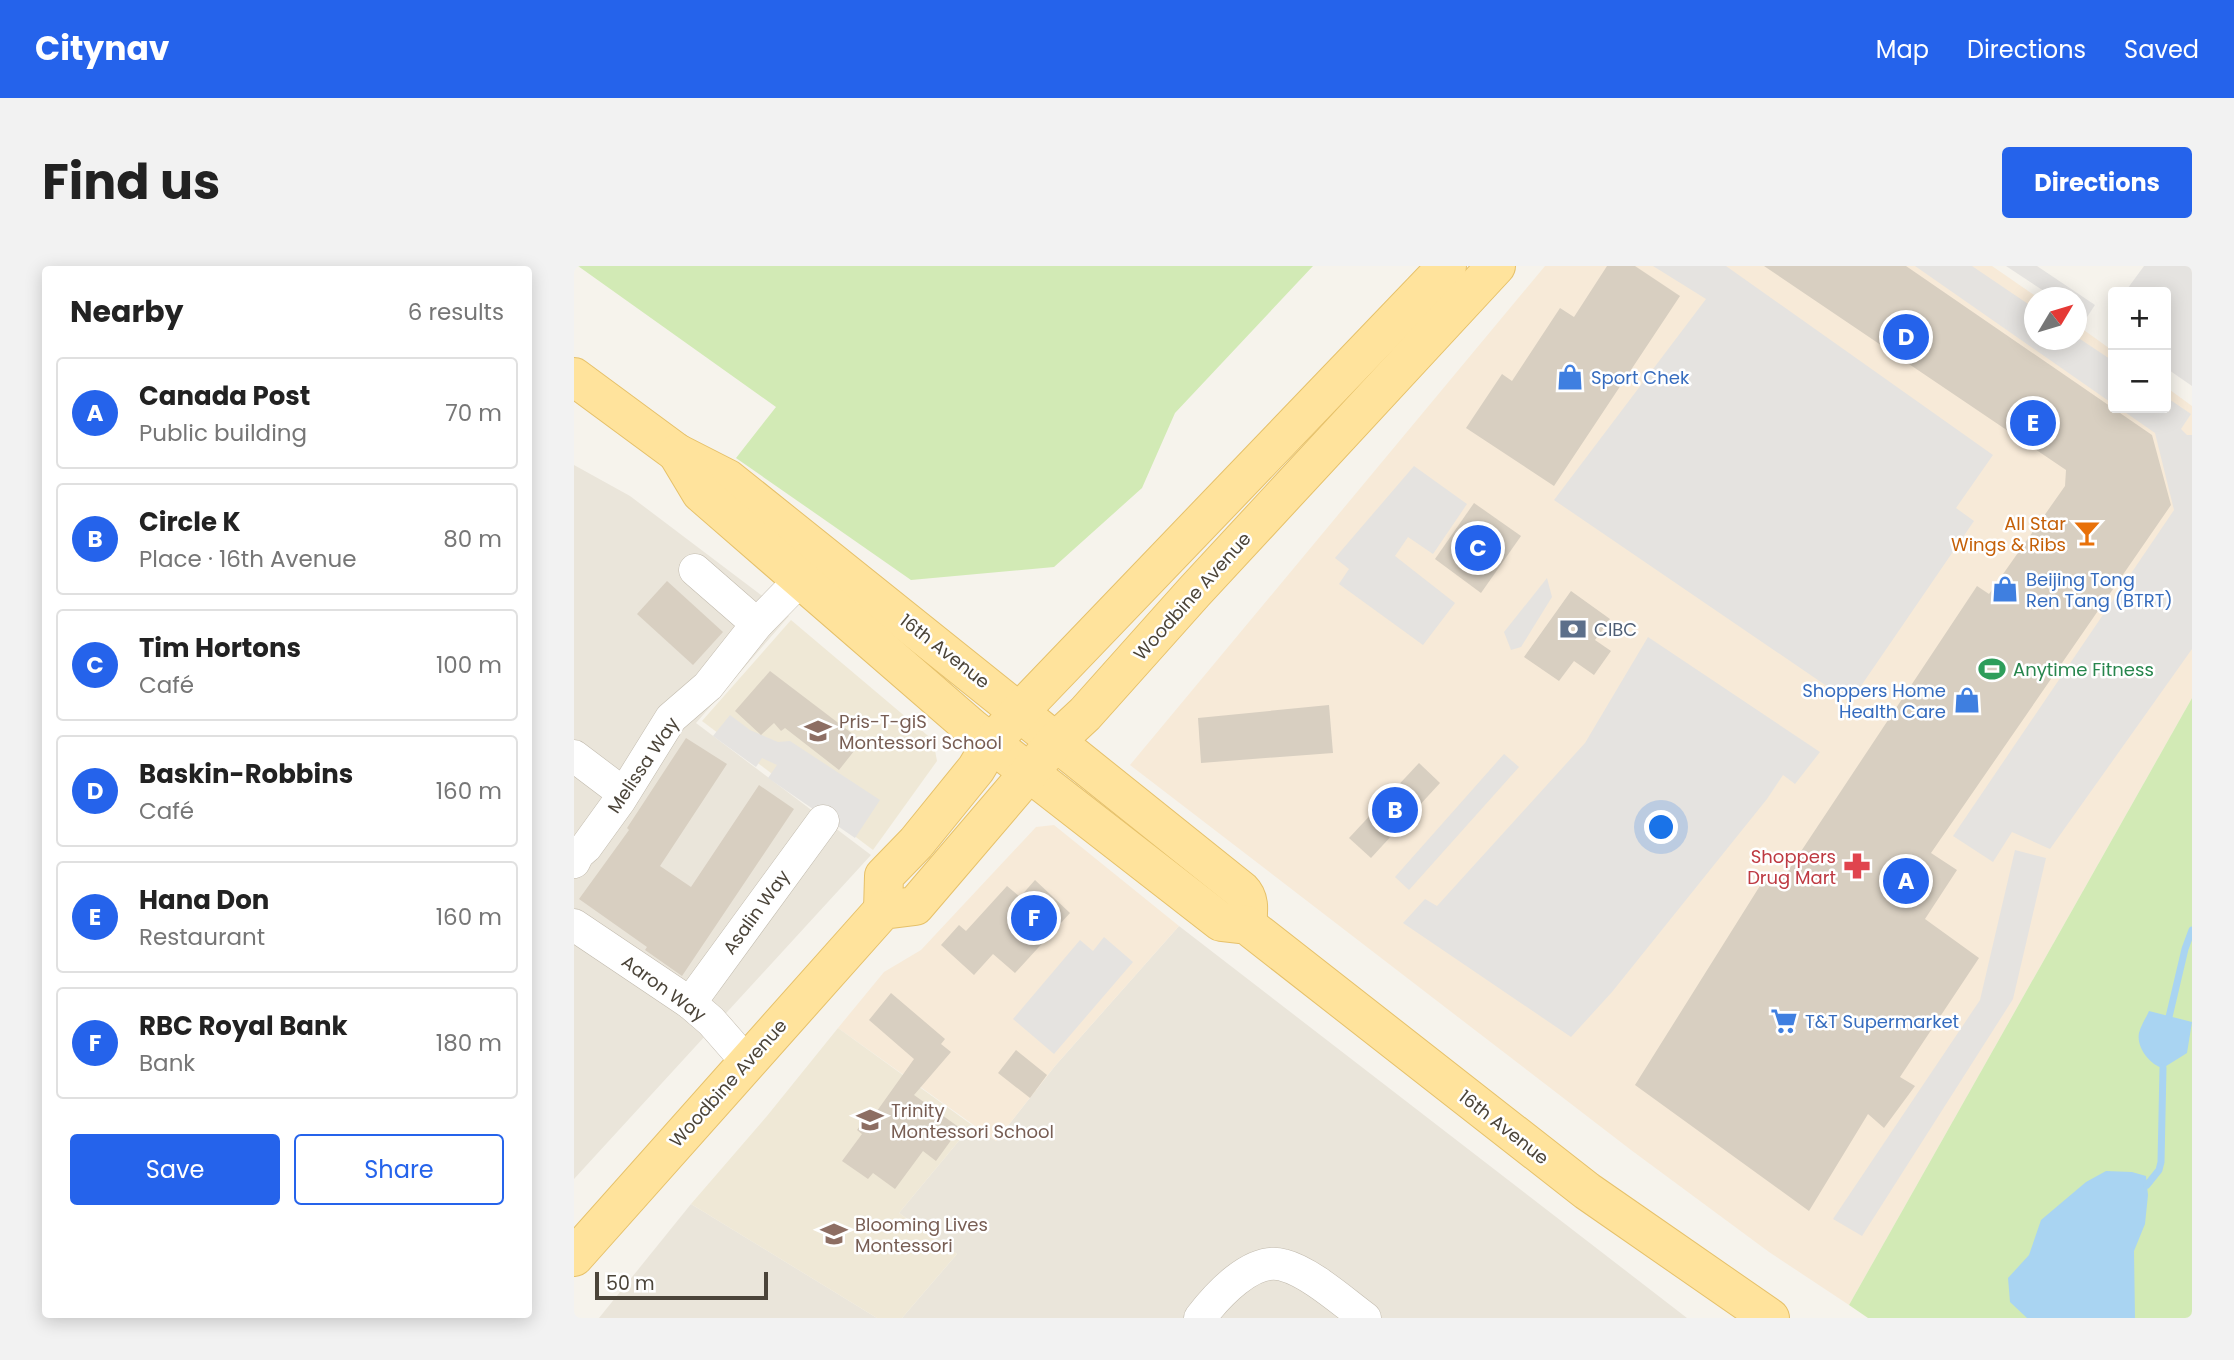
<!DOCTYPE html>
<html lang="en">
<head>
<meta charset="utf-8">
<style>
  body { margin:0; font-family:Poppins,sans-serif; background:#f2f2f2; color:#222 }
  .controls { position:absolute; right:21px; top:21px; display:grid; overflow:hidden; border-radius:7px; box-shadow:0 4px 18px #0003 }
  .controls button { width:63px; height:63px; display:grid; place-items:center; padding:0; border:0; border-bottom:2px solid #e0e0e0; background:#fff; color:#222; font:35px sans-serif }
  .compass { position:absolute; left:1450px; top:21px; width:63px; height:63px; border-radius:50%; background:#fff; box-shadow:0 4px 18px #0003; rotate:52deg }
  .scale { position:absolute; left:21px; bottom:18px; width:173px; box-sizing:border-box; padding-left:7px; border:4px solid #4b4439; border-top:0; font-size:19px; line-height:24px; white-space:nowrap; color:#4b4439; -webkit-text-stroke:5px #fff; paint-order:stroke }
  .you { position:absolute; left:1088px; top:562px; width:24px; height:24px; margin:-18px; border:5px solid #fff; border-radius:50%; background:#1a73e8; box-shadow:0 0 0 10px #1a73e833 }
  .badge { display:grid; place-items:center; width:46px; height:46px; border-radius:50%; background:#2563eb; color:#fff; font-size:23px; font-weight:700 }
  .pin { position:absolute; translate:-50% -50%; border:4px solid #fff; box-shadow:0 2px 7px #0006 }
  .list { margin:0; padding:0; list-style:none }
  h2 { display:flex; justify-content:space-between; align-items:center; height:91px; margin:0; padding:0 28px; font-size:30px }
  h2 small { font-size:23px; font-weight:400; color:#767676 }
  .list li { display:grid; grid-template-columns:46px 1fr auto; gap:21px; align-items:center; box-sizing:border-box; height:112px; margin:0 14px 14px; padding:0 14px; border:2px solid #e0e0e0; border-radius:7px }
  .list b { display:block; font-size:26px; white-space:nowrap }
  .list p { margin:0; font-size:23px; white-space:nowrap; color:#767676 }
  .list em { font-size:23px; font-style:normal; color:#767676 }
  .actions { display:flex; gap:14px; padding:21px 28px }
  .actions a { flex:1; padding:16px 0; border:2px solid #2563eb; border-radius:7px; text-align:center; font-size:24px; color:#2563eb }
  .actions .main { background:#2563eb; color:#fff }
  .map { position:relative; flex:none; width:1618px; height:1052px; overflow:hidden; border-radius:7px }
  header { display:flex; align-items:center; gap:42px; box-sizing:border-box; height:98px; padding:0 35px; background:#2563eb; color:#fff }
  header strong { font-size:33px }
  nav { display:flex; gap:38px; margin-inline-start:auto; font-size:24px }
  .intro { display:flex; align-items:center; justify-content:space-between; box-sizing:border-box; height:168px; padding:0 42px }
  h1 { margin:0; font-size:49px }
  .button { padding:18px 32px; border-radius:7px; background:#2563eb; color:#fff; font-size:24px; font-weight:700 }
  main { display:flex; gap:42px; padding:0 42px }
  aside { flex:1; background:#fff; border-radius:7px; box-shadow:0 4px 18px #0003 }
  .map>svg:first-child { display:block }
  .residential { fill:#eae5da }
  .commercial { fill:#f7ead8 }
  .education { fill:#efe8d6 }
  .green { fill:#d2eab5 }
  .parking { fill:#e5e3e0 }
  .water { fill:#a9d4f2 }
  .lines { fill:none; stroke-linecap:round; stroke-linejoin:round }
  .stream { stroke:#a9d4f2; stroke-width:7 }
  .building { fill:#d8cfc1 }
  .minor-casing { stroke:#c2bbae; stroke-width:33 }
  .major-casing { stroke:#e6c16a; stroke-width:40 }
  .minor { stroke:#fff; stroke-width:32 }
  .major { stroke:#ffe39c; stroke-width:38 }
  .labels { text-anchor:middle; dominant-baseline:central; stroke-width:5; stroke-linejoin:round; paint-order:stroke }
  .shop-label { font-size:18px; fill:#366cbe; stroke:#fff; text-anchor:start }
  .food-label { font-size:18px; fill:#c56008; stroke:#fff; text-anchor:end }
  .street-label { font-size:18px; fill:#4b4439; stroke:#fff }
  .service-label { font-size:18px; fill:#4e5e75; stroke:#fff; text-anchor:start }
  .leisure-label { font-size:18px; fill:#27864d; stroke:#fff; text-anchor:start }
  .education-label { font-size:18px; fill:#785e54; stroke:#fff; text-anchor:start }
  .health-label { font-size:18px; fill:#be3a42; stroke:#fff; text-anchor:end }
</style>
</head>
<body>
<header>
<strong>Citynav</strong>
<nav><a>Map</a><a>Directions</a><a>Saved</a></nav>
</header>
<div class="intro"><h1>Find us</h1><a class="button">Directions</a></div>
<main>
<aside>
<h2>Nearby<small>6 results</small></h2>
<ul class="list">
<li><span class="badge">A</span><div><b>Canada Post</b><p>Public building</p></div><em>70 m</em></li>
<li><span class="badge">B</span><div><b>Circle K</b><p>Place · 16th Avenue</p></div><em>80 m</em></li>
<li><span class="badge">C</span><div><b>Tim Hortons</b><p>Café</p></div><em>100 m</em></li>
<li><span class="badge">D</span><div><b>Baskin-Robbins</b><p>Café</p></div><em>160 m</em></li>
<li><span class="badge">E</span><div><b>Hana Don</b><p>Restaurant</p></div><em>160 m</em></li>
<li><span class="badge">F</span><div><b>RBC Royal Bank</b><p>Bank</p></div><em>180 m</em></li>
</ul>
<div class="actions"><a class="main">Save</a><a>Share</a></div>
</aside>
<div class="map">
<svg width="1618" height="1052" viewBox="0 0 1618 1052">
  <rect width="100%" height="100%" fill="#f6f3ec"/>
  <g class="residential">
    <path d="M 0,199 L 56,230 L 215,350 L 122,457 L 297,589 L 0,913 Z"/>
    <path d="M 605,660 L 1113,1052 L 328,1052 L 383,988 L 325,947 L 398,859 L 422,875 L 481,800 Z"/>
    <path d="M 117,938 L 303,1052 L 25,1052 Z"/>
  </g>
  <g class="commercial">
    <path d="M 971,0 L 1418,0 L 1463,31 L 1461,32 L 1461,74 L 1503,74 L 1503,59 L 1539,85 L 1539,142 L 1592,142 L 1592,121 L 1618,140 L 1618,432 L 1275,1039 L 1195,986 L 1057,884 L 556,499 Z"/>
    <path d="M 480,559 L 605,660 L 481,800 L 422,875 L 264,762 L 310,706 L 347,684 L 462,561 Z"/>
  </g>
  <g class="education">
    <path d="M 217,354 L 359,474 L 363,495 L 299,584 L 128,455 Z"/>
    <path d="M 264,762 L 398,859 L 325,947 L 383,988 L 328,1052 L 303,1052 L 117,938 L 193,850 Z"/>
  </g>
  <g class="green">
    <path d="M 4,0 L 739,0 L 601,147 L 568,222 L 480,301 L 337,314 L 162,192 L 202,141 Z"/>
    <path d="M 1618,432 L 1618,1052 L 1294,1052 L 1275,1039 Z"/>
  </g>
  <g class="parking">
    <path d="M 1079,0 L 1152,0 L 1419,189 L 1382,242 L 1400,255 L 1276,436 L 980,234 L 1132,33 Z"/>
    <path d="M 1341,0 L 1398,0 L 1460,42 L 1461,74 L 1503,74 L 1503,71 L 1539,95 L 1539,138 Z"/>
    <path d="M 1432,0 L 1463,0 L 1521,39 L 1511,54 L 1503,48 L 1503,32 L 1479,31 Z"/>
    <path d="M 1570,0 L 1618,0 L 1618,120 L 1592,102 L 1592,26 L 1551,26 Z"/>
    <path d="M 1592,131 L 1617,148 L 1607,163 L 1613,169 L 1618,169 L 1618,383 L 1476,583 L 1438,566 L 1419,596 L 1379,570 L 1600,244 L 1581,167 L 1545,142 L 1592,142 Z"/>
    <path d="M 840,200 L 893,238 L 859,288 L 834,271 L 821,290 L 881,337 L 849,379 L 765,318 L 775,303 L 761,292 Z"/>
    <path d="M 973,312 L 978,331 L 947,381 L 937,384 L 930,366 Z"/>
    <path d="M 1074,371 L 1246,486 L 1221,518 L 1209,509 L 1193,533 L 1038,726 L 997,771 L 829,657 L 851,633 L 863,640 L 1011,477 Z"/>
    <path d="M 156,449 L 176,464 L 204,476 L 216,475 L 306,534 L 281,572 L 194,512 L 203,499 L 188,492 L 182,501 L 139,470 Z"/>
    <path d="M 930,488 L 945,501 L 835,624 L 821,611 Z"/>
    <path d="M 1441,584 L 1472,592 L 1439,733 L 1288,970 L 1259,953 L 1406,734 Z"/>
    <path d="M 530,671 L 559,696 L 480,788 L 439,753 L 506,674 L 519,685 Z"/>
  </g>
  <g class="water">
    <path d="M 1575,745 L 1618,756 L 1613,787 L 1589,802 C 1576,799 1562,781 1565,767 C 1567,759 1572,752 1575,745 Z"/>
    <path d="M 1532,905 L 1558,906 L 1572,910 L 1574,929 L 1571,958 L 1560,985 L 1561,1052 L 1453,1052 L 1436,1036 L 1434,1012 L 1455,989 L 1467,954 L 1512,916 Z"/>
  </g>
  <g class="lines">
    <g class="stream">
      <path d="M 1595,751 L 1611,683 L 1618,664"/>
      <path d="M 1573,919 L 1585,904 L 1587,896 L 1589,802"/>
    </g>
  </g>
  <g class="building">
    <path d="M 1033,0 L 1061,0 L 1106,30 L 980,220 L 892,162 L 928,108 L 938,115 L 986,42 L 1000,51 Z"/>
    <path d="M 1190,0 L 1332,0 L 1578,169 L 1597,239 L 1357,587 L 1383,604 L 1351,653 L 1405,692 L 1326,811 L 1341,820 L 1310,862 L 1294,848 L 1235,945 L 1061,819 L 1194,607 L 1206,617 L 1403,320 L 1415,328 L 1491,220 L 1492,204 Z"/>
    <path d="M 900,237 L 947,270 L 907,327 L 861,293 Z"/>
    <path d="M 93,315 L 149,366 L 119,399 L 63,348 Z"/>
    <path d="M 997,325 L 1036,353 L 1021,374 L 1037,385 L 1020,409 L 1000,395 L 985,415 L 950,391 Z"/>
    <path d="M 196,405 L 288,475 L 265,504 L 211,462 L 207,465 L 200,457 L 187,469 L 161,445 Z"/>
    <path d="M 755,439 L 759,487 L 627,497 L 624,452 Z"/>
    <path d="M 112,472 L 153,498 L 86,600 L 117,621 L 185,519 L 220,543 L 108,710 L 71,684 L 73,681 L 5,633 L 55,564 L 53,562 Z"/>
    <path d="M 845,497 L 866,517 L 797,592 L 775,572 Z"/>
    <path d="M 461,614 L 496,647 L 441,707 L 419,688 L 400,709 L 367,679 L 385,659 L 392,665 L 433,620 L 446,631 Z"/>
    <path d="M 317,727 L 371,773 L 367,778 L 377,786 L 340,829 L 386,862 L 362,895 L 349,885 L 321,923 L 299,907 L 294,913 L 268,895 L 288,868 L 283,864 L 294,849 L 298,852 L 340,793 L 295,754 Z"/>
    <path d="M 442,784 L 473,809 L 456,832 L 424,807 Z"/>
  </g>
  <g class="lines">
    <g class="minor-casing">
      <g id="minor">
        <path d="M 121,304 L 183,358"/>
        <path d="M 0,490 L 49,527"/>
        <path d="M 0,596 L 4,588 L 12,581 L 46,534 L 97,452 L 134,420 L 183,358 L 227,313"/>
        <path d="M 0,659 L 116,737 L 137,755 L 172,795"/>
        <path d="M 116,737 L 249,555"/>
        <path d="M 626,1052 C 642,1031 678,990 709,999 C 736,1006 768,1035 791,1052"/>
      </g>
    </g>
    <g class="major-casing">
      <g id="major">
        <path d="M 0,111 L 103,187 L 154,213 L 667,624 C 677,634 674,646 673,659"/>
        <path d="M 103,187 L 127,227 L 399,463 L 647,656 L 673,659 L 1013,925 L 1196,1052"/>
        <path d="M 309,644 L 310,610 L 342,577 L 402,503 L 417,478 L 445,446 L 873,0"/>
        <path d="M 0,991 L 309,644 L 341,640 L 482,475 L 511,448 L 620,326 L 922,0"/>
      </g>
    </g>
    <use href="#minor" class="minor"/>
    <use href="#major" class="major"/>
  </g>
  <defs>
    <g id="shop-bare" transform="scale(2.1)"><path d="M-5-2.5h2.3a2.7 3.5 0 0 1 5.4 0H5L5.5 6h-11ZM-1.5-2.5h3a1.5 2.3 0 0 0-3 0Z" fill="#3f7fe0" stroke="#fff" stroke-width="2.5" paint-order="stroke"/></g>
    <g id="bar-bare" transform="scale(2.1)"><path d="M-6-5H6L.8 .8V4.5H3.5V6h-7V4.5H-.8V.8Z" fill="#e8710a" stroke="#fff" stroke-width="2.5" paint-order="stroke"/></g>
    <g id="bank-bare" transform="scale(2.1)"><path d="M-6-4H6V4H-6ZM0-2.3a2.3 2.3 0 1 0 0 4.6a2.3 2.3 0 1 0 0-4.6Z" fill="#5c6f8a" stroke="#fff" stroke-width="2.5" paint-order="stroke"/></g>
    <g id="stadium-bare" transform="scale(2.1)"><path d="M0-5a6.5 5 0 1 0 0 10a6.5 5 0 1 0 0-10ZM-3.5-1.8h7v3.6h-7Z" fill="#2e9e5b" stroke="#fff" stroke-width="2.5" paint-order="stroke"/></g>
    <g id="school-bare" transform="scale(2.1)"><path d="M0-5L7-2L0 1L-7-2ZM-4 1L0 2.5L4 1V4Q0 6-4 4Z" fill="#8d6e63" stroke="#fff" stroke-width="2.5" paint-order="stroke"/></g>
    <g id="pharmacy-bare" transform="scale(2.1)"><path d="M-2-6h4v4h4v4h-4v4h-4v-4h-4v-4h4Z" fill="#e0444e" stroke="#fff" stroke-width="2.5" paint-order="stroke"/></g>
    <g id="supermarket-bare" transform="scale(2.1)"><path d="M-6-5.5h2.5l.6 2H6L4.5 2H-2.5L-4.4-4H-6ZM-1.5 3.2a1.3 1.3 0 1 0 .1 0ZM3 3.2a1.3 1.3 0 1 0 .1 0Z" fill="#3f7fe0" stroke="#fff" stroke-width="2.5" paint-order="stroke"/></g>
  </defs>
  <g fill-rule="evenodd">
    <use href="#shop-bare" x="996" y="111"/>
    <use href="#bar-bare" x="1513" y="267"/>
    <use href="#shop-bare" x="1431" y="323"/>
    <use href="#bank-bare" x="999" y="363"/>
    <use href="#stadium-bare" x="1418" y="403"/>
    <use href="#shop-bare" x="1393" y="434"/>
    <use href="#school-bare" x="244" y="465"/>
    <use href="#pharmacy-bare" x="1283" y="600"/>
    <use href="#supermarket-bare" x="1210" y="755"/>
    <use href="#school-bare" x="296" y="854"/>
    <use href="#school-bare" x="260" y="968"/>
  </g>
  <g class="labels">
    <g class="shop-label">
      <text x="1017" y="111">Sport Chek</text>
      <text x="1452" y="313">Beijing Tong<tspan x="1452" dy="21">Ren Tang (BTRT)</tspan></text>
      <text x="1372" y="424" text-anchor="end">Shoppers Home<tspan x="1372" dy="21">Health Care</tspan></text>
      <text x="1231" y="755">T&amp;T Supermarket</text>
    </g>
    <g class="food-label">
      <text x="1492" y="257">All Star<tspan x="1492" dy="21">Wings &amp; Ribs</tspan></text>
    </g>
    <g class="street-label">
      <text transform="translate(618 330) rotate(-48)">Woodbine Avenue</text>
      <text transform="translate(371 385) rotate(38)">16th Avenue</text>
      <text transform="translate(69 499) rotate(-56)">Melissa Way</text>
      <text transform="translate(182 646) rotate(-54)">Asalin Way</text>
      <text transform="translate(90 722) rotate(36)">Aaron Way</text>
      <text transform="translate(154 817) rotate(-48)">Woodbine Avenue</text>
      <text transform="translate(930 861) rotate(38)">16th Avenue</text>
    </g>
    <g class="service-label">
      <text x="1020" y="363">CIBC</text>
    </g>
    <g class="leisure-label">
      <text x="1439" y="403">Anytime Fitness</text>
    </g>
    <g class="education-label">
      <text x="265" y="455">Pris-T-giS<tspan x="265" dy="21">Montessori School</tspan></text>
      <text x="317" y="844">Trinity<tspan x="317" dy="21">Montessori School</tspan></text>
      <text x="281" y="958">Blooming Lives<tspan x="281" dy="21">Montessori</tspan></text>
    </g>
    <g class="health-label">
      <text x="1262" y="590">Shoppers<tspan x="1262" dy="21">Drug Mart</tspan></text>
    </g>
  </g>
</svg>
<div class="controls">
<button>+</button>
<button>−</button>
</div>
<svg class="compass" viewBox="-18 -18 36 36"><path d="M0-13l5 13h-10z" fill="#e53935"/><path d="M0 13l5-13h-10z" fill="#767676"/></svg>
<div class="scale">50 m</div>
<div class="you"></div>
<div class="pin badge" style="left:1332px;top:615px">A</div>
<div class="pin badge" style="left:821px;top:544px">B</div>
<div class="pin badge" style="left:904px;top:282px">C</div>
<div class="pin badge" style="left:1332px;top:71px">D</div>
<div class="pin badge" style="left:1459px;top:157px">E</div>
<div class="pin badge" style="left:460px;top:652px">F</div>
</div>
</main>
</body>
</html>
